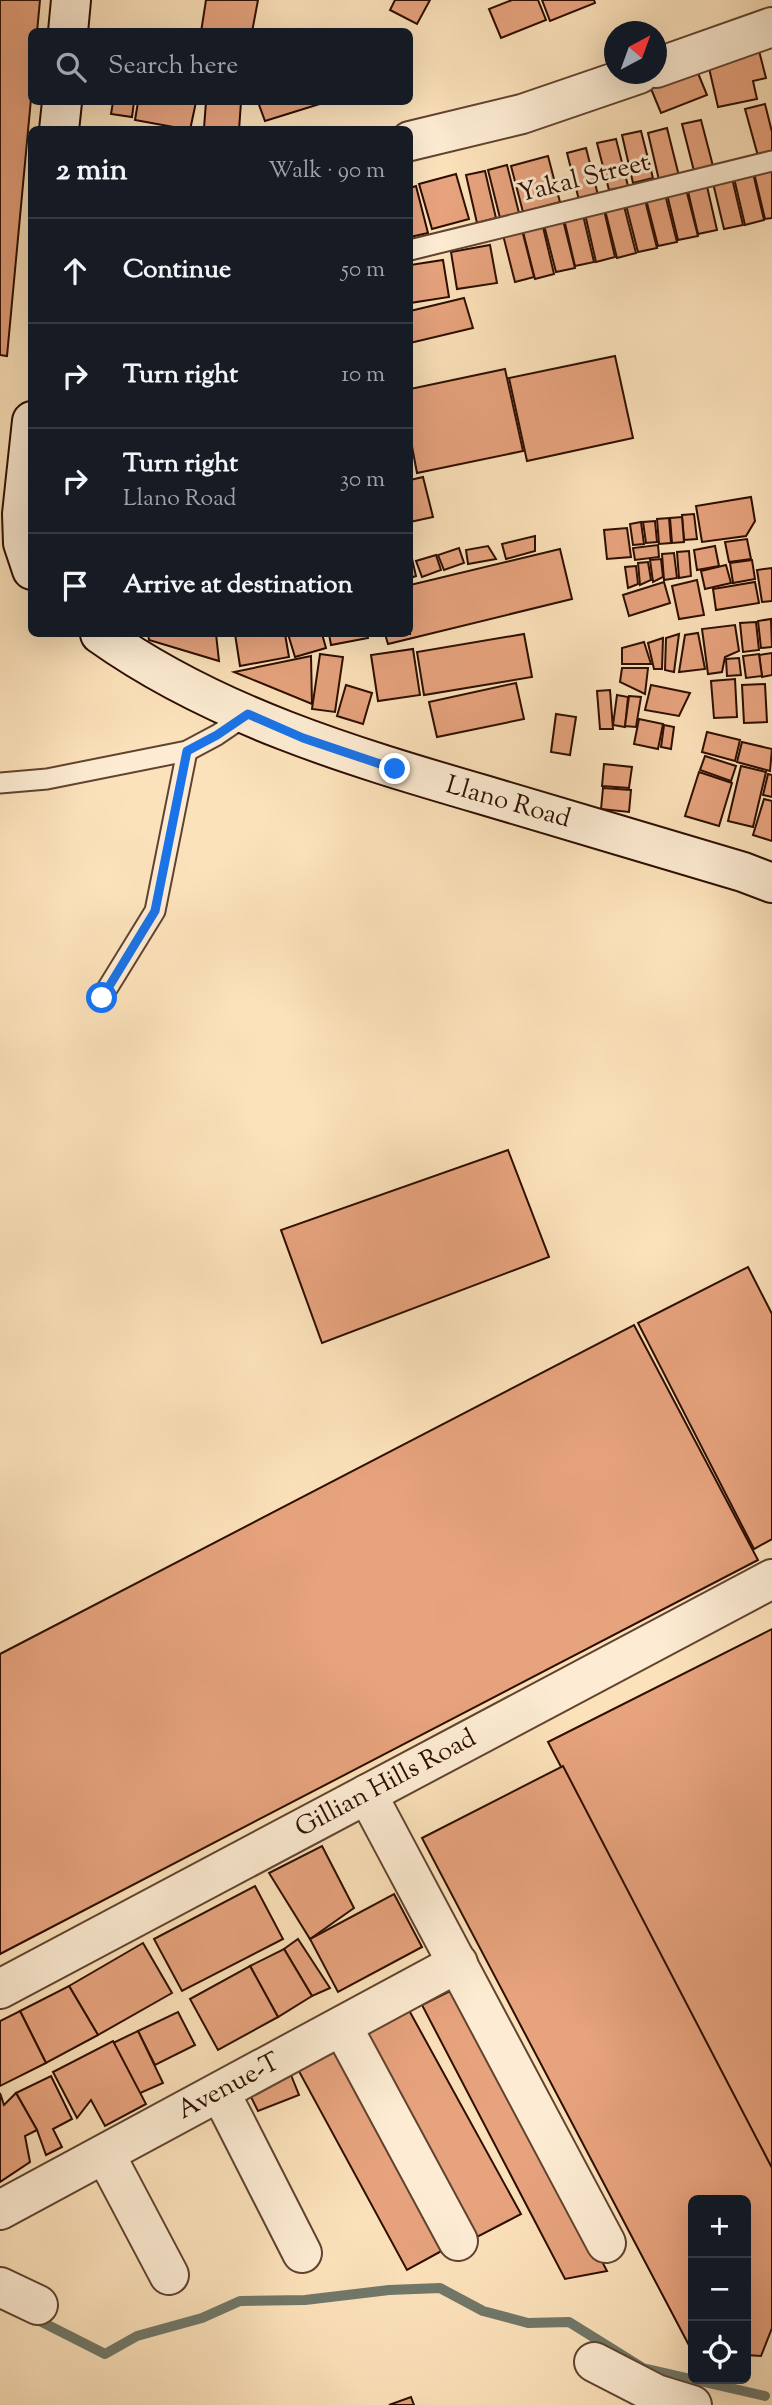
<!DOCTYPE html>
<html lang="en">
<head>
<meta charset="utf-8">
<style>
  body { margin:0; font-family:"Sorts Mill Goudy",serif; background:#20242c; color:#f1f3f6 }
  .controls { position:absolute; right:21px; bottom:21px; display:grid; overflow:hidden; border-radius:10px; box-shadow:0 7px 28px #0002 }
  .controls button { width:63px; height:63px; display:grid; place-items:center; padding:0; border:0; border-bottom:2px solid #363941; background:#171b24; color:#f1f3f6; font:35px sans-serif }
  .compass { position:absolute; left:604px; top:21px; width:63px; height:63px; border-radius:50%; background:#171b24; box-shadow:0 7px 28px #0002; rotate:41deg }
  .stop { position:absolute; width:21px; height:21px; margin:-16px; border:5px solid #1a73e8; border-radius:50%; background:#fff }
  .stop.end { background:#1a73e8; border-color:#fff; box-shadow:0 2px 7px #0008 }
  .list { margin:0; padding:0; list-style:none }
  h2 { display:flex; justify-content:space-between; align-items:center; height:91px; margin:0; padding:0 28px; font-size:30px }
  h2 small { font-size:23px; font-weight:400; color:#9ea1a6 }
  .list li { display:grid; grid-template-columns:46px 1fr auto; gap:21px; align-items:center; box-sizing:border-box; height:105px; padding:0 28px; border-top:2px solid #363941 }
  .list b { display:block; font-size:26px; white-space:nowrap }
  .list p { margin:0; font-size:23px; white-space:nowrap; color:#9ea1a6 }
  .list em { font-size:23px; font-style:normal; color:#9ea1a6 }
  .icon { flex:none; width:38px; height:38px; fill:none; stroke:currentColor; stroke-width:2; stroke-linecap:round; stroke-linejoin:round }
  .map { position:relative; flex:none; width:772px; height:2405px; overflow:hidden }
  .search { position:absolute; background:#171b24; box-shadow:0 7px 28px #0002; left:28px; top:28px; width:385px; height:77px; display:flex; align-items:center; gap:18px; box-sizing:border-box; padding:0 24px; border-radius:10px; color:#9ea1a6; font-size:26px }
  .panel { position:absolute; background:#171b24; box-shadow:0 7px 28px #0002; left:28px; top:126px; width:385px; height:511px; border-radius:10px }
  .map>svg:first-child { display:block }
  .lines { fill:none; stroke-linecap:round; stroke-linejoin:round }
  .stream { stroke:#71786a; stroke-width:10 }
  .building { fill:#e7a37e; stroke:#2d0e00; stroke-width:2 }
  .lane-casing { stroke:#61432f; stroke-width:23 }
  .street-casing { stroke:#61432f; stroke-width:42 }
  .secondary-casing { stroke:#2d0e00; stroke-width:42 }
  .lane { stroke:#fdecd3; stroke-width:19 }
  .street { stroke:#fdecd3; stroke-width:38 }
  .secondary { stroke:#fdecd3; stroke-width:38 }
  .route { stroke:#1a73e8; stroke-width:9 }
  .labels { text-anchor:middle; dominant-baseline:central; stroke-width:6; stroke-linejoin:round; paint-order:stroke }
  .street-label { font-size:26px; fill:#2d0e00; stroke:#fdecd3 }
</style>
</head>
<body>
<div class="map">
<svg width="772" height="2405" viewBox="0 0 772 2405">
  <rect width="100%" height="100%" fill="#fce2bb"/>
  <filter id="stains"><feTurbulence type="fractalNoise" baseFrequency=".00286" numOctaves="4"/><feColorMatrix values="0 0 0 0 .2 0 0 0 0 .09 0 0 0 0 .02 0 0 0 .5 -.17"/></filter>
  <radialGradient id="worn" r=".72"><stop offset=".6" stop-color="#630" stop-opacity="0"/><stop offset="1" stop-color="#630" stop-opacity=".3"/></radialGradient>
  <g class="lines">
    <path class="stream" d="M 32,2317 L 105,2354 L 137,2336 L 202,2318 L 240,2301 L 305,2300 L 389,2290 L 440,2288 L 483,2311 L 528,2323 L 569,2322 L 643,2368 L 765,2396"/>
  </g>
  <g class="building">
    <path d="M 0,0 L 40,0 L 37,32 L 32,32 L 32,88 L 7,356 L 0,355 Z"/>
    <path d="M 206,0 L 258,0 L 252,32 L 201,32 Z"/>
    <path d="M 395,0 L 430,0 L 417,24 L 390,10 Z"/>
    <path d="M 512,0 L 538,0 L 546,20 L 501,38 L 489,9 Z"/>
    <path d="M 542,0 L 594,0 L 595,3 L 550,21 Z"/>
    <path d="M 757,43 L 766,78 L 753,81 L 757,99 L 718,107 L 706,55 Z"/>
    <path d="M 695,66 L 707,95 L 661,113 L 649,84 Z"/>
    <path d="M 113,102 L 134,102 L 132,117 L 111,114 Z"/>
    <path d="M 138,102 L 196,102 L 190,130 L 135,120 Z"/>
    <path d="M 206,102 L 241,102 L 239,130 L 204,128 Z"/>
    <path d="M 258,102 L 326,102 L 265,121 Z"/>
    <path d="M 765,104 L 772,132 L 772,152 L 758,156 L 745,109 Z"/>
    <path d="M 701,120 L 713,166 L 694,171 L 682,124 Z"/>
    <path d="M 667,128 L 679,176 L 659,180 L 648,133 Z"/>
    <path d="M 641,131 L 653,178 L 633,183 L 622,135 Z"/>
    <path d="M 616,139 L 628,186 L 609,190 L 597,143 Z"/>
    <path d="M 586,148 L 598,195 L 579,200 L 567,153 Z"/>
    <path d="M 548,156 L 560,202 L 523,212 L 511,166 Z"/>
    <path d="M 507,165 L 519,213 L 500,218 L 488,170 Z"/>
    <path d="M 772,168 L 772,218 L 765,219 L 754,173 Z"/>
    <path d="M 485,171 L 496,218 L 477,223 L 466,175 Z"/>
    <path d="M 753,173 L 764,220 L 745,225 L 734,178 Z"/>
    <path d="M 456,174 L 469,219 L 432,229 L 419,184 Z"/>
    <path d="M 732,178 L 743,225 L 724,229 L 713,183 Z"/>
    <path d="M 706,182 L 717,230 L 698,234 L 687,187 Z"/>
    <path d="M 416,186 L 428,233 L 410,237 L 410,188 Z"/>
    <path d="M 686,189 L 698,236 L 678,240 L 667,194 Z"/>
    <path d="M 665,194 L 677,242 L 658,246 L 646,199 Z"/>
    <path d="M 645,200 L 657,248 L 638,252 L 626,205 Z"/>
    <path d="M 624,206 L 636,253 L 617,258 L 605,210 Z"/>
    <path d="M 604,210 L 615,257 L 596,262 L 585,214 Z"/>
    <path d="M 583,215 L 594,262 L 575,266 L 564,219 Z"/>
    <path d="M 563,220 L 575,268 L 556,272 L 544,225 Z"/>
    <path d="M 543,227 L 554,274 L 535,279 L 523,232 Z"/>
    <path d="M 522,230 L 534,277 L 515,282 L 503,235 Z"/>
    <path d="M 490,245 L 497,283 L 457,289 L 451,252 Z"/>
    <path d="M 443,260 L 449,297 L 410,303 L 410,265 Z"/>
    <path d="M 464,298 L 473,328 L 410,343 L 410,311 Z"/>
    <path d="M 615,356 L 633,438 L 527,461 L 509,378 Z"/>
    <path d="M 505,369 L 523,451 L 417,473 L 410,436 L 410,389 Z"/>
    <path d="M 423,477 L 433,517 L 410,522 L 410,480 Z"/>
    <path d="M 751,497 L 755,521 L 746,536 L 702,542 L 696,506 Z"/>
    <path d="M 694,514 L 697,539 L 684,540 L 682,515 Z"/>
    <path d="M 682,517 L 684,542 L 672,543 L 670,518 Z"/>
    <path d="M 669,518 L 671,543 L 659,544 L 657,519 Z"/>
    <path d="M 655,521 L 657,542 L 646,543 L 643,522 Z"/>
    <path d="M 641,522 L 644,544 L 633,545 L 630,524 Z"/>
    <path d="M 627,528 L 631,557 L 607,559 L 604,530 Z"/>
    <path d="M 535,536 L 535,551 L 506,559 L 502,544 Z"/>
    <path d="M 747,539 L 751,559 L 729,562 L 725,542 Z"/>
    <path d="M 658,545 L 659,557 L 635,560 L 633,548 Z"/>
    <path d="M 488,546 L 496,559 L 468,564 L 466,550 Z"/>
    <path d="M 715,546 L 719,566 L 697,570 L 694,550 Z"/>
    <path d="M 459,548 L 464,563 L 444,570 L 438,555 Z"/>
    <path d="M 560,549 L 572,599 L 388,644 L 385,634 L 410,634 L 410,585 Z"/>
    <path d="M 410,550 L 416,576 L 410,578 Z"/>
    <path d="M 689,551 L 691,576 L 679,578 L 677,552 Z"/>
    <path d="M 674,553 L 677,578 L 664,580 L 662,554 Z"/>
    <path d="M 436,555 L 441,570 L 422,577 L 416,561 Z"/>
    <path d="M 661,559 L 663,577 L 653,582 L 650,560 Z"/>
    <path d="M 752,560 L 755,579 L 733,583 L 730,563 Z"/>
    <path d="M 648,562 L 651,580 L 640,585 L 638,563 Z"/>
    <path d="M 726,565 L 731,583 L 705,589 L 701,571 Z"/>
    <path d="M 636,566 L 638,584 L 628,588 L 625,567 Z"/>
    <path d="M 772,568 L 772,601 L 762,602 L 757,570 Z"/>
    <path d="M 697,580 L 704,615 L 679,619 L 672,586 Z"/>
    <path d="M 664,582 L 670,603 L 629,616 L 623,595 Z"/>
    <path d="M 755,582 L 759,603 L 716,610 L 713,589 Z"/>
    <path d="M 771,619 L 772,647 L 761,648 L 758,621 Z"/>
    <path d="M 756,622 L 759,650 L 743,652 L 740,623 Z"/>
    <path d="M 735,625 L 739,651 L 725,657 L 722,672 L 708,674 L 702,629 Z"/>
    <path d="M 698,633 L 705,669 L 679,672 L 685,635 Z"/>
    <path d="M 148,634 L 216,634 L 219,661 L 149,640 Z"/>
    <path d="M 235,634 L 285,634 L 289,657 L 240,666 Z"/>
    <path d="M 288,634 L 322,634 L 326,648 L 295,657 Z"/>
    <path d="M 329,634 L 367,634 L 368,638 L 331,645 Z"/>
    <path d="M 524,634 L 532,677 L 424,695 L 417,652 Z"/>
    <path d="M 679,634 L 674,672 L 665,670 L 666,638 Z"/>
    <path d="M 663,638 L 662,669 L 654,669 L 648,643 Z"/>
    <path d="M 644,642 L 651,664 L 622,664 L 622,648 Z"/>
    <path d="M 413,649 L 420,695 L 378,701 L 371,655 Z"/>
    <path d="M 772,653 L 772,675 L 762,677 L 759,655 Z"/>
    <path d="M 320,654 L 343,657 L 335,712 L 312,709 Z"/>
    <path d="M 759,654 L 762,676 L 746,678 L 743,656 Z"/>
    <path d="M 311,656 L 312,704 L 234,672 Z"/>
    <path d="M 739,658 L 741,675 L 727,676 L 726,659 Z"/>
    <path d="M 622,668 L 648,668 L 645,694 L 620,682 Z"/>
    <path d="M 735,679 L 737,717 L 714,718 L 711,681 Z"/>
    <path d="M 516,683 L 524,719 L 437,737 L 429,702 Z"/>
    <path d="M 765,684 L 767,722 L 744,723 L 742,685 Z"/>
    <path d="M 346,685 L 372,693 L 363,724 L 337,716 Z"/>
    <path d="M 651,685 L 690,693 L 679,716 L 645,710 Z"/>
    <path d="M 610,690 L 613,729 L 600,729 L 597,691 Z"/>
    <path d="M 617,695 L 628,697 L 625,727 L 613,725 Z"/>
    <path d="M 629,696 L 641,697 L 636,727 L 625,726 Z"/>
    <path d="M 556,714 L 576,717 L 570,755 L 551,752 Z"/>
    <path d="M 639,719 L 663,724 L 658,749 L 634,744 Z"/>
    <path d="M 664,725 L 674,727 L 671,749 L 661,747 Z"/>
    <path d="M 707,732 L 740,740 L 735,761 L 702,752 Z"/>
    <path d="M 742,742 L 772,749 L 770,771 L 737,762 Z"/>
    <path d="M 705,756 L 736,766 L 731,781 L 700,770 Z"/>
    <path d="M 604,764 L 632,767 L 629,788 L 602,786 Z"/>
    <path d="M 741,766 L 766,772 L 753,827 L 728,821 Z"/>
    <path d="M 699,772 L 732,783 L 719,826 L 685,816 Z"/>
    <path d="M 768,774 L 772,775 L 772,797 L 763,795 Z"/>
    <path d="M 603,788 L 631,790 L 629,812 L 601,809 Z"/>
    <path d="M 764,799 L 772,801 L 772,841 L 753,835 Z"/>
    <path d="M 508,1150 L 549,1257 L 322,1343 L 281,1230 Z"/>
    <path d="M 748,1267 L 772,1314 L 772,1539 L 754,1549 L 638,1323 Z"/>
    <path d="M 634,1325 L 758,1560 L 0,1954 L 0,1654 Z"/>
    <path d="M 772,1629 L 772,2169 L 548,1742 Z"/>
    <path d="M 563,1766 L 772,2168 L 772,2328 L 761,2356 L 746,2355 L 746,2200 L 693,2200 L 692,2351 L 422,1838 Z"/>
    <path d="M 322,1846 L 354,1908 L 310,1939 L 269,1873 Z"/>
    <path d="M 255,1886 L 283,1939 L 182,1991 L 154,1939 Z"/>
    <path d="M 394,1894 L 422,1947 L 338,1992 L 310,1939 Z"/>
    <path d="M 298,1939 L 330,1988 L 312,1996 L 284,1949 Z"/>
    <path d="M 143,1943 L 172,1993 L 98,2035 L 69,1986 Z"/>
    <path d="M 284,1949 L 312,1996 L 278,2017 L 250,1966 Z"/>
    <path d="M 250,1966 L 278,2017 L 218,2050 L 190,1999 Z"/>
    <path d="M 69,1986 L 98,2035 L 46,2063 L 20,2011 Z"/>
    <path d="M 458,1987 L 607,2271 L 565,2279 L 422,2005 Z"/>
    <path d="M 405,2003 L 521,2214 L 477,2237 L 362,2027 Z"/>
    <path d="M 20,2011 L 46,2063 L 0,2086 L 0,2021 Z"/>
    <path d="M 178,2012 L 195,2045 L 155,2065 L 138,2031 Z"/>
    <path d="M 138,2031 L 163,2083 L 138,2094 L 113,2043 Z"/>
    <path d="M 113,2041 L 146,2104 L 105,2126 L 91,2100 L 77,2118 L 53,2072 Z"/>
    <path d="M 334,2042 L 447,2248 L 407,2270 L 295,2064 Z"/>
    <path d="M 289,2070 L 299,2095 L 258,2111 L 247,2089 Z"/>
    <path d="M 51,2076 L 72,2119 L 53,2129 L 62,2147 L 46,2155 L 37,2130 L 16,2093 Z"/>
    <path d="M 0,2093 L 4,2105 L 16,2093 L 37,2130 L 25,2136 L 30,2162 L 0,2182 Z"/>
    <path d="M 411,2397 L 414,2405 L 389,2405 Z"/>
  </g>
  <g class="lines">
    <g class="lane-casing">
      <g id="lane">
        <path d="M 410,250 L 772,161"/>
        <path d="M 0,783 L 47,779 L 187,751 L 217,735 L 248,714"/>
        <path d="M 102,997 L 155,911 L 187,751"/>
      </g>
    </g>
    <g class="street-casing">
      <g id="street">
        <path d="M 656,68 L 772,27"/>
        <path d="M 410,141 L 522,114 L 639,74"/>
        <path d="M 367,1794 L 606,2243"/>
        <path d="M 0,1989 L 772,1579"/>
        <path d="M 342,2026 L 458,2241"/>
        <path d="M 220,2092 L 302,2253"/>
        <path d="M 105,2154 L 169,2275"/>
        <path d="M 0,2210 L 458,1963"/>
        <path d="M 0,2287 L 38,2305"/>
        <path d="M 594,2362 L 656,2394 L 692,2405"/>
      </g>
    </g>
    <g class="secondary-casing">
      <g id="secondary">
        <path d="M 68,32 L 71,0"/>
        <path d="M 59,130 L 62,102"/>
        <path d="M 32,421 L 22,514 L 23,543 L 32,570"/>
        <path d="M 100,634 C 214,715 350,756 484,795 C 570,821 657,846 743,872 L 772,883"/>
      </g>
    </g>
    <use href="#lane" class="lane"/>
    <use href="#street" class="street"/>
    <use href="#secondary" class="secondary"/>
  </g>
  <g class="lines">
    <path class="route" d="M 102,998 L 155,911 L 187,751 L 217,735 L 248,714 L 303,738 L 395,769"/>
  </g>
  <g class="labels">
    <g class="street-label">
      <text transform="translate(584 179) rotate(-14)">Yakal Street</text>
      <text transform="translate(508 803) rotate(16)">Llano Road</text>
      <text transform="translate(386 1784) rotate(-28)">Gillian Hills Road</text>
      <text transform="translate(229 2087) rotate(-28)">Avenue-T</text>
    </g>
  </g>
  <rect width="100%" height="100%" filter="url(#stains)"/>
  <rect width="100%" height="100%" fill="url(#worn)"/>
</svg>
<div class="controls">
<button>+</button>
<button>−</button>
<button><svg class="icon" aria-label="locate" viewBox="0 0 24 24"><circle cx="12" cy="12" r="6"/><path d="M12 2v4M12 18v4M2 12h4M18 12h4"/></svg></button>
</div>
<svg class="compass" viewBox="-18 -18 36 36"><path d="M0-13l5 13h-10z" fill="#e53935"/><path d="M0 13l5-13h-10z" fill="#9ea1a6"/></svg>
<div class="stop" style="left:102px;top:998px"></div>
<div class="stop end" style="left:395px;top:769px"></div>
<div class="search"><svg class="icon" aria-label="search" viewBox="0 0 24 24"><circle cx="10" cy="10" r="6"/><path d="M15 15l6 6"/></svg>Search here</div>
<section class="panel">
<h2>2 min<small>Walk · 90 m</small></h2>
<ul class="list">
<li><svg class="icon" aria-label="ahead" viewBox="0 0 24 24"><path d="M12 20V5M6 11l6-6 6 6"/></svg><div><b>Continue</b></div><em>50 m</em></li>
<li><svg class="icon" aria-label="right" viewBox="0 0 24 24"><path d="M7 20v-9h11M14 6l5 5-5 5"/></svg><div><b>Turn right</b></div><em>10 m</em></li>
<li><svg class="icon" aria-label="right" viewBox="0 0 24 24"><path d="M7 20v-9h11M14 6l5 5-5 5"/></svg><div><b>Turn right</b><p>Llano Road</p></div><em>30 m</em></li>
<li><svg class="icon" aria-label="arrive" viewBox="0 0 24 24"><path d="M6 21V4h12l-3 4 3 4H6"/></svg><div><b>Arrive at destination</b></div></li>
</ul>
</section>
</div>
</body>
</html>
